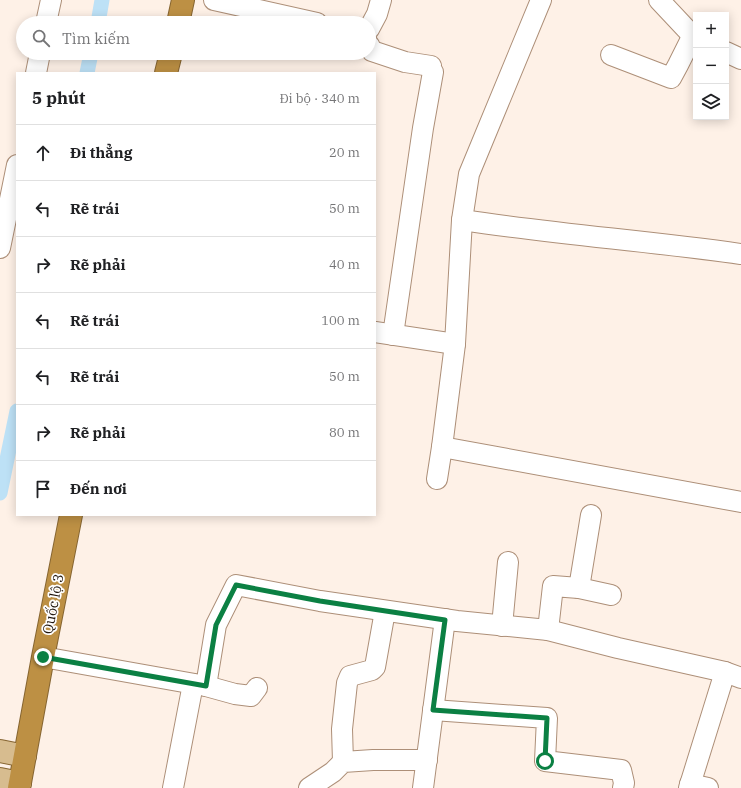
<!DOCTYPE html>
<html lang="vi">
<head>
<meta charset="utf-8">
<style>
  body { margin:0; font-family:"IBM Plex Serif",serif; background:#f6f6f6; color:#202124 }
  .controls { position:absolute; right:12px; top:12px; display:grid; overflow:hidden; border-radius:0px; box-shadow:0 2px 10px #0003 }
  .controls button { width:36px; height:36px; display:grid; place-items:center; padding:0; border:0; border-bottom:1px solid #e0e0e0; background:#fff; color:#202124; font:20px sans-serif }
  .stop { position:absolute; width:12px; height:12px; margin:-9px; border:3px solid #0b8043; border-radius:50%; background:#fff }
  .stop.end { background:#0b8043; border-color:#fff; box-shadow:0 1px 4px #0008 }
  .list { margin:0; padding:0; list-style:none }
  h2 { display:flex; justify-content:space-between; align-items:center; height:52px; margin:0; padding:0 16px; font-size:17px }
  h2 small { font-size:13px; font-weight:400; color:#757577 }
  .list li { display:grid; grid-template-columns:26px 1fr auto; gap:12px; align-items:center; box-sizing:border-box; height:56px; padding:0 16px; border-top:1px solid #e0e0e0 }
  .list b { display:block; font-size:15px; white-space:nowrap }
  .list em { font-size:13px; font-style:normal; color:#757577 }
  .icon { flex:none; width:22px; height:22px; fill:none; stroke:currentColor; stroke-width:2; stroke-linecap:round; stroke-linejoin:round }
  .map { position:relative; flex:none; width:741px; height:788px; overflow:hidden }
  .search { position:absolute; background:#fff; box-shadow:0 2px 10px #0003; left:16px; top:16px; width:360px; height:44px; display:flex; align-items:center; gap:10px; box-sizing:border-box; padding:0 14px; border-radius:22px; color:#757577; font-size:15px }
  .panel { position:absolute; background:#fff; box-shadow:0 2px 10px #0003; left:16px; top:72px; width:360px; height:444px; border-radius:0px }
  .map>svg:first-child { display:block }
  .lines { fill:none; stroke-linecap:round; stroke-linejoin:round }
  .canal { stroke:#bde1f6; stroke-width:15 }
  .minor-casing { stroke:#ad8f78; stroke-width:22 }
  .major-casing { stroke:#866531; stroke-width:24 }
  .highway-casing { stroke:#866531; stroke-width:24 }
  .minor { stroke:#fff; stroke-width:20 }
  .major { stroke:#d7bc8f; stroke-width:22 }
  .highway { stroke:#bd9044; stroke-width:22 }
  .route { stroke:#0b8043; stroke-width:5 }
  .labels { text-anchor:middle; dominant-baseline:central; stroke-width:3.5; stroke-linejoin:round; paint-order:stroke }
  .street-label { font-size:14px; fill:#21160d; stroke:#fff }
</style>
</head>
<body>
<div class="map">
<svg width="741" height="788" viewBox="0 0 741 788">
  <rect width="100%" height="100%" fill="#fef1e7"/>
  <g class="lines">
    <g class="canal">
      <path d="M 98,23 L 102,0"/>
      <path d="M 87,73 L 91,53"/>
      <path d="M 0,493 L 17,411"/>
    </g>
    <g class="minor-casing">
      <g id="minor">
        <path d="M 214,0 L 317,23"/>
        <path d="M 659,0 L 690,33 L 696,36"/>
        <path d="M 46,23 L 51,0"/>
        <path d="M 369,29 L 377,14 L 381,0"/>
        <path d="M 369,45 L 372,51 L 405,62 L 431,66"/>
        <path d="M 726,52 L 741,59"/>
        <path d="M 611,55 L 671,78 L 678,65 L 693,35"/>
        <path d="M 36,73 L 40,53"/>
        <path d="M 462,220 C 555,234 648,241 741,254"/>
        <path d="M 0,248 L 17,165"/>
        <path d="M 375,332 L 455,344"/>
        <path d="M 393,335 L 423,128 L 433,72"/>
        <path d="M 442,447 L 741,502"/>
        <path d="M 437,479 L 442,447 L 455,344 L 462,220 L 469,174 L 541,0"/>
        <path d="M 579,588 L 591,515"/>
        <path d="M 502,626 L 508,562"/>
        <path d="M 548,630 L 553,586 L 579,588 L 611,595"/>
        <path d="M 43,657 L 206,686 L 216,625 L 236,585 L 320,601 L 457,621 L 548,630 L 618,648 L 725,672 L 741,678"/>
        <path d="M 206,686 L 235,694 L 251,696 L 257,688"/>
        <path d="M 433,710 L 547,718 L 545,761 L 621,770 L 624,783 L 623,788"/>
        <path d="M 343,762 L 342,729 L 347,683 L 350,676 L 372,670 L 375,667 L 385,611"/>
        <path d="M 690,784 L 708,788"/>
        <path d="M 173,788 L 193,684"/>
        <path d="M 309,788 L 333,772 L 343,762 L 373,760 L 427,760"/>
        <path d="M 423,788 L 445,619"/>
        <path d="M 689,788 L 725,672"/>
      </g>
    </g>
    <g class="major-casing">
      <g id="major">
        <path d="M 0,751 L 25,756"/>
        <path d="M 0,779 L 20,783"/>
      </g>
    </g>
    <g class="highway-casing">
      <g id="highway">
        <path d="M 178,23 L 183,0"/>
        <path d="M 166,73 L 171,53"/>
        <path d="M 19,788 L 43,657 L 71,515"/>
      </g>
    </g>
    <use href="#minor" class="minor"/>
    <use href="#major" class="major"/>
    <use href="#highway" class="highway"/>
  </g>
  <g class="lines">
    <path class="route" d="M 43,657 L 206,686 L 216,625 L 236,585 L 320,601 L 445,620 L 433,710 L 547,718 L 545,761"/>
  </g>
  <g class="labels">
    <g class="street-label">
      <text transform="translate(53 604) rotate(-79)">Quốc lộ 3</text>
    </g>
  </g>
</svg>
<div class="controls">
<button>+</button>
<button>−</button>
<button><svg class="icon" aria-label="layers" viewBox="0 0 24 24"><path d="M12 4l9 5-9 5-9-5zM3 14l9 5 9-5"/></svg></button>
</div>
<div class="stop" style="left:545px;top:761px"></div>
<div class="stop end" style="left:43px;top:657px"></div>
<div class="search"><svg class="icon" aria-label="search" viewBox="0 0 24 24"><circle cx="10" cy="10" r="6"/><path d="M15 15l6 6"/></svg>Tìm kiếm</div>
<section class="panel">
<h2>5 phút<small>Đi bộ · 340 m</small></h2>
<ul class="list">
<li><svg class="icon" aria-label="ahead" viewBox="0 0 24 24"><path d="M12 20V5M6 11l6-6 6 6"/></svg><div><b>Đi thẳng</b></div><em>20 m</em></li>
<li><svg class="icon" aria-label="left" viewBox="0 0 24 24"><path d="M17 20v-9H6M10 6l-5 5 5 5"/></svg><div><b>Rẽ trái</b></div><em>50 m</em></li>
<li><svg class="icon" aria-label="right" viewBox="0 0 24 24"><path d="M7 20v-9h11M14 6l5 5-5 5"/></svg><div><b>Rẽ phải</b></div><em>40 m</em></li>
<li><svg class="icon" aria-label="left" viewBox="0 0 24 24"><path d="M17 20v-9H6M10 6l-5 5 5 5"/></svg><div><b>Rẽ trái</b></div><em>100 m</em></li>
<li><svg class="icon" aria-label="left" viewBox="0 0 24 24"><path d="M17 20v-9H6M10 6l-5 5 5 5"/></svg><div><b>Rẽ trái</b></div><em>50 m</em></li>
<li><svg class="icon" aria-label="right" viewBox="0 0 24 24"><path d="M7 20v-9h11M14 6l5 5-5 5"/></svg><div><b>Rẽ phải</b></div><em>80 m</em></li>
<li><svg class="icon" aria-label="arrive" viewBox="0 0 24 24"><path d="M6 21V4h12l-3 4 3 4H6"/></svg><div><b>Đến nơi</b></div></li>
</ul>
</section>
</div>
</body>
</html>
